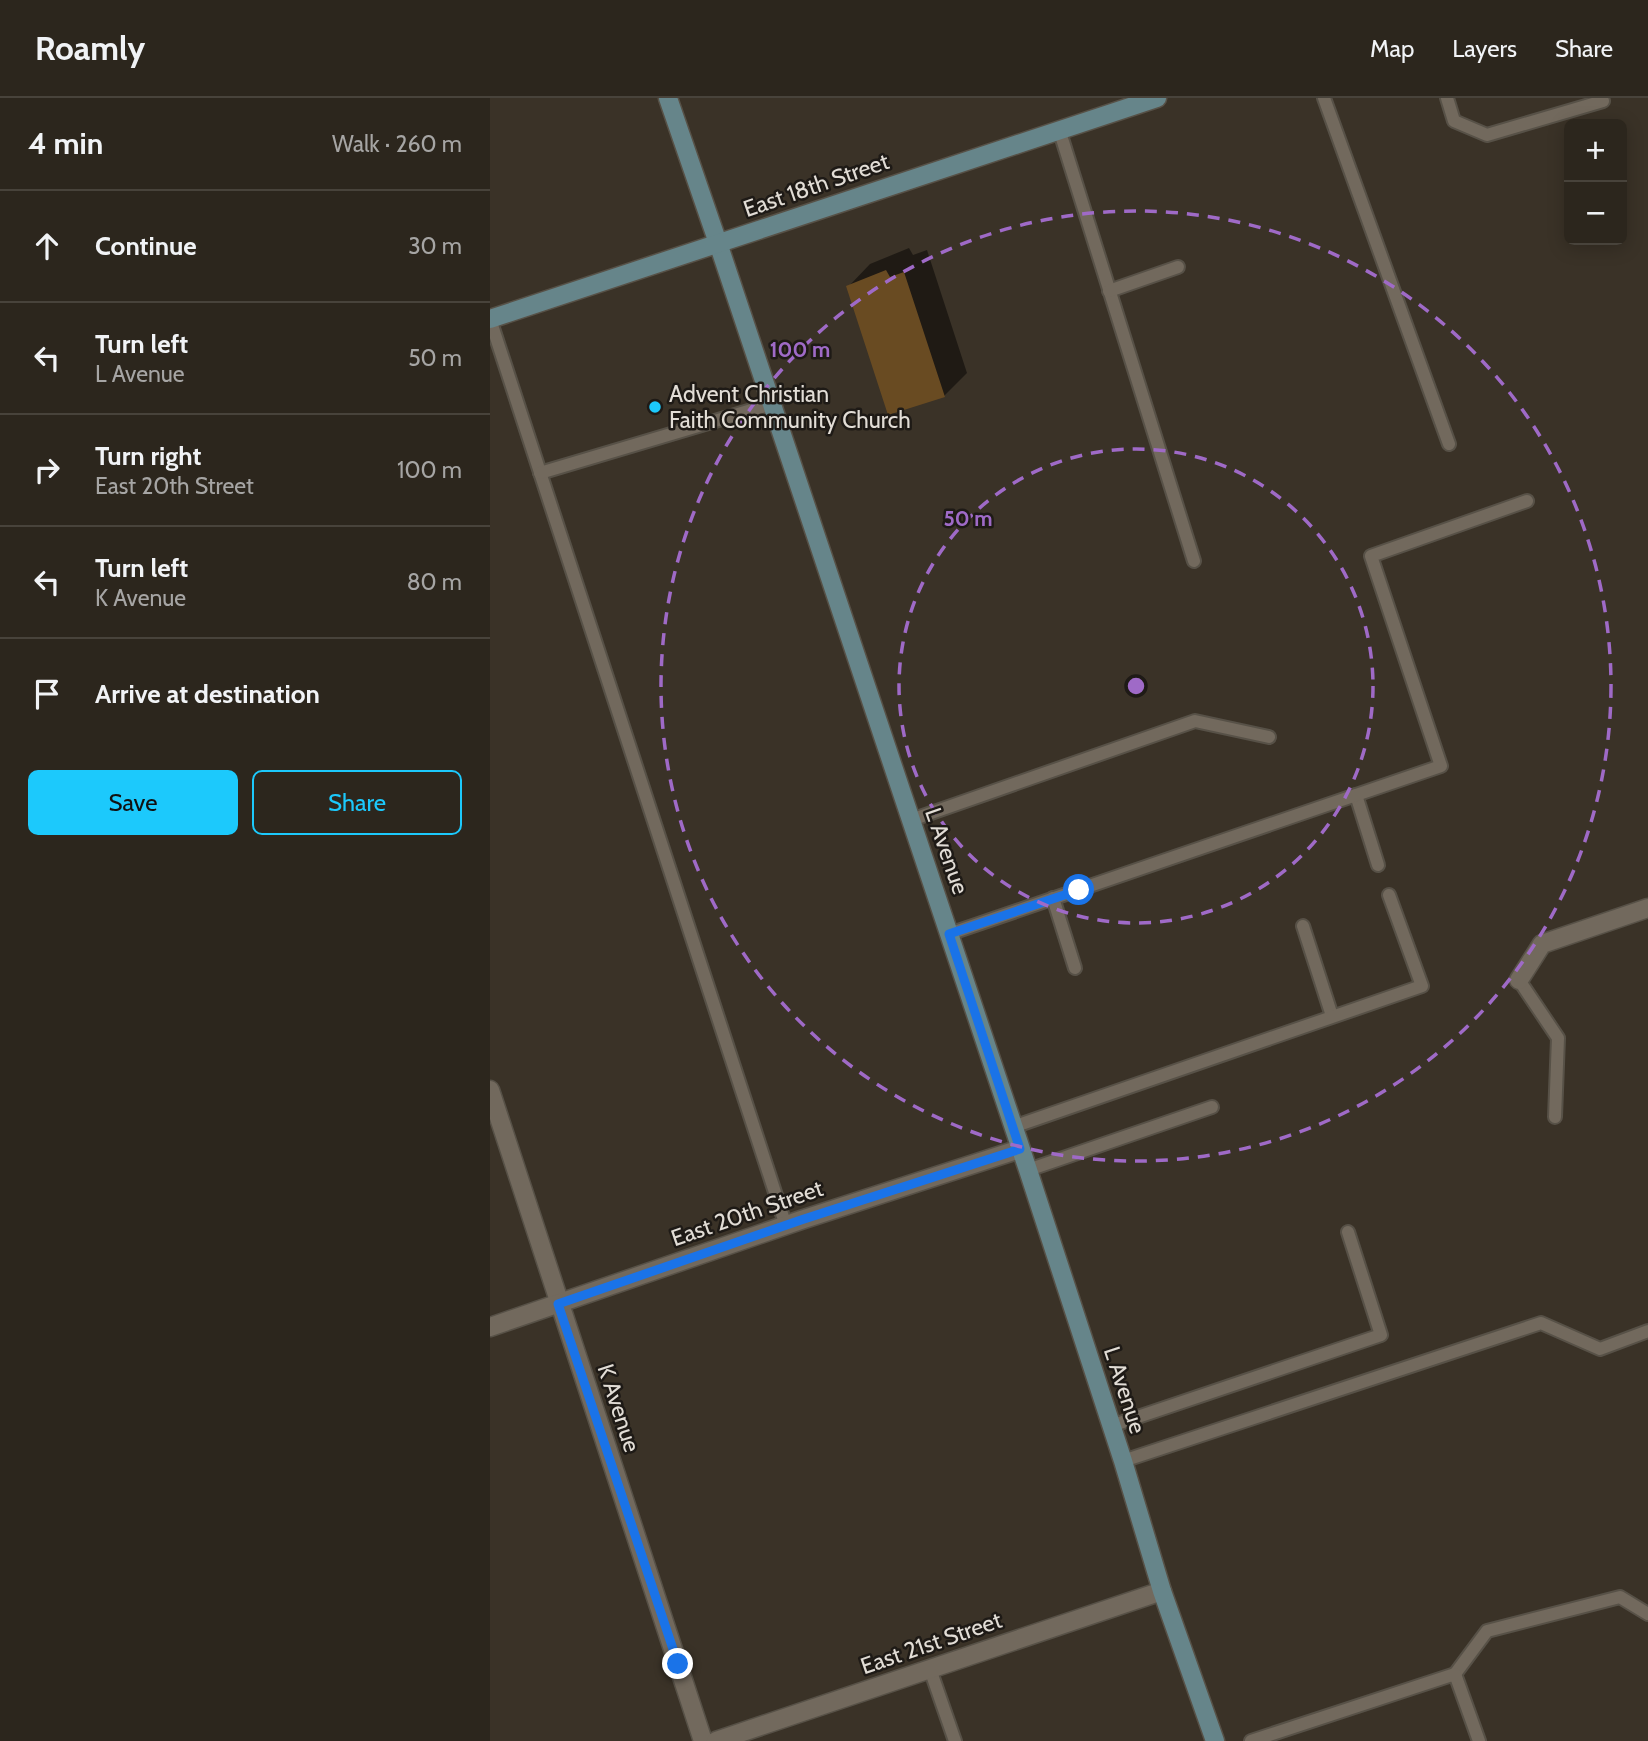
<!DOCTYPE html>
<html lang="en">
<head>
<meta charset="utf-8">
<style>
  body { margin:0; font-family:Cabin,sans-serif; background:#342e26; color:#f1f3f6 }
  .controls { position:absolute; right:21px; top:21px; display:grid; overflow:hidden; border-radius:10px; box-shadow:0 4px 18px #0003 }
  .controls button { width:63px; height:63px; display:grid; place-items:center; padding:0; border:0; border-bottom:2px solid #48433b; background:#2c261d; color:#f1f3f6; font:35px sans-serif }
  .stop { position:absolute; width:21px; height:21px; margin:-16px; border:5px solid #1a73e8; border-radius:50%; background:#fff }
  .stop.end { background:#1a73e8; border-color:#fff; box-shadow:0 2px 7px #0008 }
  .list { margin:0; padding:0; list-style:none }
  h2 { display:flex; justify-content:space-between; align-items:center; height:91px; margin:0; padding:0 28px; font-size:30px }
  h2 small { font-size:23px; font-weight:400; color:#a6a5a4 }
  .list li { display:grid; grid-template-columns:46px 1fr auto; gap:21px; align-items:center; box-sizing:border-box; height:112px; padding:0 28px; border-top:2px solid #48433b }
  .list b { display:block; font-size:26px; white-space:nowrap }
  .list p { margin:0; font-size:23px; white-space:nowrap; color:#a6a5a4 }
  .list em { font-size:23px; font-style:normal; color:#a6a5a4 }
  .actions { display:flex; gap:14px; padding:21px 28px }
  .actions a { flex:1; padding:16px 0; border:2px solid #1cc9fc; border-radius:10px; text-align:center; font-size:24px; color:#1cc9fc }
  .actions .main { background:#1cc9fc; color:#111 }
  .icon { flex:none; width:38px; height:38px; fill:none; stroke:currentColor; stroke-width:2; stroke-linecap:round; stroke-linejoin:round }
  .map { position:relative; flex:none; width:1158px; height:1643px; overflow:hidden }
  header { display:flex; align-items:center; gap:42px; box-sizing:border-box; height:98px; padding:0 35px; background:#2c261d; border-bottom:2px solid #48433b }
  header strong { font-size:33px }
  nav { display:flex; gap:38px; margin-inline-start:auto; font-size:24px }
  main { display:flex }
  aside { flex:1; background:#2c261d }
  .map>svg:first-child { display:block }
  .shadow { fill:#0007 }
  .building { fill:#694b22 }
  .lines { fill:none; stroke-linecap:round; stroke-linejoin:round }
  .lane-casing { stroke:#575147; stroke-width:16 }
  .street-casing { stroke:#575147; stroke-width:21 }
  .secondary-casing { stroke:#575147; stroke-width:21 }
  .lane { stroke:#72695d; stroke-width:12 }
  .street { stroke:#72695d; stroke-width:18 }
  .secondary { stroke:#66858a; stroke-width:18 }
  .route { stroke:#1a73e8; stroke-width:9 }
  .ring { fill:none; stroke:#9f6ac7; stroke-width:3.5; stroke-dasharray:12 9 }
  .poi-dot { fill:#1cc9fc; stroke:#1e1a16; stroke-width:2.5 }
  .labels { text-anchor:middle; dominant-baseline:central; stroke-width:5; stroke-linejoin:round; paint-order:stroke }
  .street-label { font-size:23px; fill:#e2ddd6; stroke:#1e1a16 }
  .poi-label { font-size:23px; fill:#e2ddd6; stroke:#1e1a16; text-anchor:start }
  .centre { fill:#9f6ac7; stroke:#1e1a16; stroke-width:3.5 }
  .ring-label { font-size:21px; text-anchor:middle; font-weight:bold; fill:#9f6ac7; stroke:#1e1a16; stroke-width:5; stroke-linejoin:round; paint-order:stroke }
</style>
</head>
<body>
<header>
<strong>Roamly</strong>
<nav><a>Map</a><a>Layers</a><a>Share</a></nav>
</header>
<main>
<aside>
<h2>4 min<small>Walk · 260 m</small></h2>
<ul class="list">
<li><svg class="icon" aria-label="ahead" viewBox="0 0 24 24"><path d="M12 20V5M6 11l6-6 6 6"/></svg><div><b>Continue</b></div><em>30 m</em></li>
<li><svg class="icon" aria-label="left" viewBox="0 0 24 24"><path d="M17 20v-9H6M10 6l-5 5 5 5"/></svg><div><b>Turn left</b><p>L Avenue</p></div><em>50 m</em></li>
<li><svg class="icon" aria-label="right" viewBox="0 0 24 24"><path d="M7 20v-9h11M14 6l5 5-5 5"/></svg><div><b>Turn right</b><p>East 20th Street</p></div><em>100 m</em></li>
<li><svg class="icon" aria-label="left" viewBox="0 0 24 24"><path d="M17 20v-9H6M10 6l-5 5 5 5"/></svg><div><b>Turn left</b><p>K Avenue</p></div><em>80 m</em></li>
<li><svg class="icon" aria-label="arrive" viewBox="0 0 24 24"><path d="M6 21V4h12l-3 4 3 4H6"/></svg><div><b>Arrive at destination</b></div></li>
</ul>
<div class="actions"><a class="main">Save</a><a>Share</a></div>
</aside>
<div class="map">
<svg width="1158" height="1643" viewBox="0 0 1158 1643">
  <rect width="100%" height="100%" fill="#3a3227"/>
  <path class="shadow" d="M 419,150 L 423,157 L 437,152 L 477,275 L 454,298 L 358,189 L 380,166 Z"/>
  <path class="building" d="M 396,172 L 400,179 L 414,174 L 455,299 L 398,317 L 356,188 Z"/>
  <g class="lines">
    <g class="lane-casing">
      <g id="lane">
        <path d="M 834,0 L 959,346"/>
        <path d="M 957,0 L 964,23 L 997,37 L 1113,3"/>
        <path d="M 569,31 L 704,463"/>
        <path d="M 619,193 L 688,169"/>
        <path d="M 0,221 L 296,1128"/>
        <path d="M 50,375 L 282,306"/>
        <path d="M 866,697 L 888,767"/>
        <path d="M 421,722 L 705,623 L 779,639"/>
        <path d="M 563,800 L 585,870"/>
        <path d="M 813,828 L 842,918"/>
        <path d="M 459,836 L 951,668 L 881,458 L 1037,403"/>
        <path d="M 1029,882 L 1068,940 L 1065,1019"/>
        <path d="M 523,1029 L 932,888 L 899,797"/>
        <path d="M 538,1072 L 722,1009"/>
        <path d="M 621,1328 L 891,1237 L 858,1134"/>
        <path d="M 633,1363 L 1051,1225 L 1110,1251 L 1158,1233"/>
        <path d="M 440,1571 L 465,1643"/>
        <path d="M 965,1576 L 997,1533 L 1130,1499 L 1158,1516"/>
        <path d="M 761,1643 L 965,1576 L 989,1643"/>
      </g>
    </g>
    <g class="street-casing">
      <g id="street">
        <path d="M 1029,882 L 1052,846 L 1158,810"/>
        <path d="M 0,992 L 213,1643"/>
        <path d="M 0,1229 L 311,1122 L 530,1051"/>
        <path d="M 226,1643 L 672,1493"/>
      </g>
    </g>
    <g class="secondary-casing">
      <g id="secondary">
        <path d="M 178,0 L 228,145 L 538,1072 L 633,1363 L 672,1493 L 725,1643"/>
        <path d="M 0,221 L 667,0"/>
      </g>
    </g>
    <use href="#lane" class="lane"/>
    <use href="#street" class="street"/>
    <use href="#secondary" class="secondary"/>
  </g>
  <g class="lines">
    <path class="route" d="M 188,1566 L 68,1206 L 311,1122 L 530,1051 L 459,836 L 589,792"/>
  </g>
  <g class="ring">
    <circle cx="646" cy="588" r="237"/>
    <circle cx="646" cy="588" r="475"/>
  </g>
  <circle class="poi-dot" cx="165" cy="309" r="7"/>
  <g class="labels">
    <g class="street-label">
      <text transform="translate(326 87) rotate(-19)">East 18th Street</text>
      <text transform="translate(457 753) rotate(71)">L Avenue</text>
      <text transform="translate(257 1115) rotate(-19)">East 20th Street</text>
      <text transform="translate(635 1292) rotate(72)">L Avenue</text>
      <text transform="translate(129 1310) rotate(72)">K Avenue</text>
      <text transform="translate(441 1545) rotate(-19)">East 21st Street</text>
    </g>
    <g class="poi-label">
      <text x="179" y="296">Advent Christian<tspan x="179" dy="26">Faith Community Church</tspan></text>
    </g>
  </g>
  <circle cx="646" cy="588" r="10" class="centre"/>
  <g class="ring-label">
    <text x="310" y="259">100 m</text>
    <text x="478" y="428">50 m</text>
  </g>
</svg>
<div class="controls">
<button>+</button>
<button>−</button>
</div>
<div class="stop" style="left:589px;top:792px"></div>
<div class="stop end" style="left:188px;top:1566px"></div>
</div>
</main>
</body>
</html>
